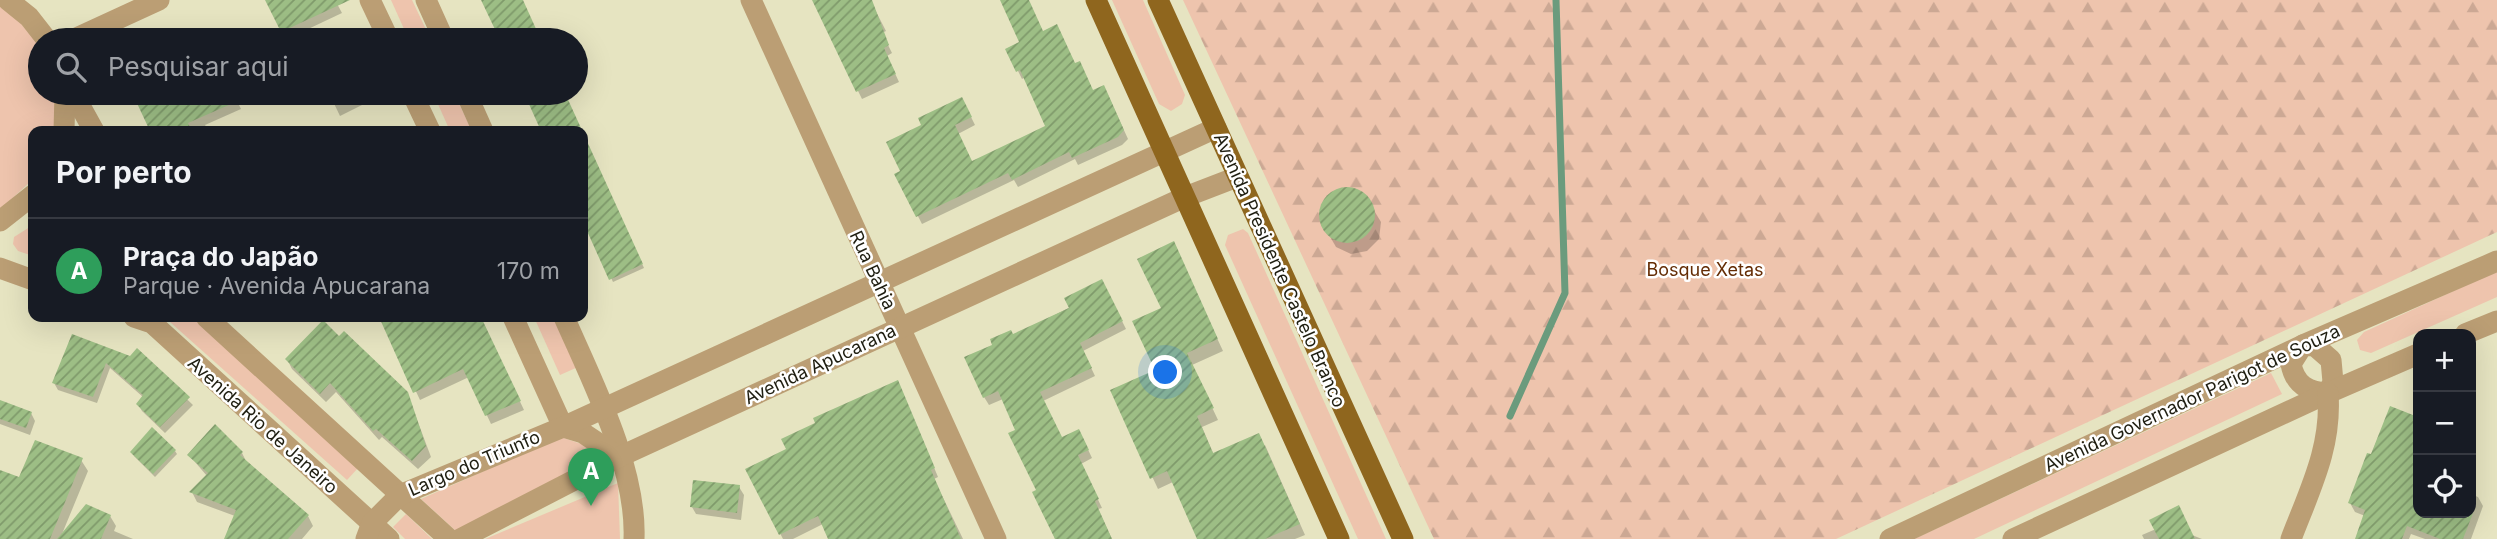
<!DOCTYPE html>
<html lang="pt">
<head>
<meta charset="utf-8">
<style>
  body { margin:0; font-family:Inter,sans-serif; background:#20242c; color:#f1f3f6 }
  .controls { position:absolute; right:21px; bottom:21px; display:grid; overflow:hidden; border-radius:14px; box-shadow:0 7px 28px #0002 }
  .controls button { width:63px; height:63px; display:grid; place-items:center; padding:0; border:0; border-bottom:2px solid #363941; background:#171b24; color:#f1f3f6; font:35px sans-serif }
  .you { position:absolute; left:1166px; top:373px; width:24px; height:24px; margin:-18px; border:5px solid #fff; border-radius:50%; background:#1a73e8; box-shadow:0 0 0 10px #1a73e833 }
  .badge { display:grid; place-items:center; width:46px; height:46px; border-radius:50%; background:#317aae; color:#fff; font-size:23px; font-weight:700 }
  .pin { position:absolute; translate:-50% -58px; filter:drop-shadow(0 2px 4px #0008) }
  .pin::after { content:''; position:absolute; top:37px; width:24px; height:21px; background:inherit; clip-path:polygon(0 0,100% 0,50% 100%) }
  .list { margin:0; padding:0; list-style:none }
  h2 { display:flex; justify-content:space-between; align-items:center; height:91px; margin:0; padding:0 28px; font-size:30px }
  h2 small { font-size:23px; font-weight:400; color:#9ea1a6 }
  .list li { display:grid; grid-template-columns:46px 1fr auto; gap:21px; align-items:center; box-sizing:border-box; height:105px; padding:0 28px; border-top:2px solid #363941 }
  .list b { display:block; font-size:26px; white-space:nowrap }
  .list p { margin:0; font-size:23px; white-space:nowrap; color:#9ea1a6 }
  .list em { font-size:23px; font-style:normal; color:#9ea1a6 }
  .icon { flex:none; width:38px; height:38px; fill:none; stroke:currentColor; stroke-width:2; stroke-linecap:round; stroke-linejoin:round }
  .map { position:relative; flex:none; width:2497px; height:539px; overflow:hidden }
  .search { position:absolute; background:#171b24; box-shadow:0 7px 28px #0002; left:28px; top:28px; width:560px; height:77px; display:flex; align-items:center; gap:18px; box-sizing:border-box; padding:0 24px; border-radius:38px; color:#9ea1a6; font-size:26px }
  .panel { position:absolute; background:#171b24; box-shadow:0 7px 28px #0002; left:28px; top:126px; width:560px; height:196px; border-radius:14px }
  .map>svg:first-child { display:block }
  .forest { fill:url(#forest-firs) }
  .park { fill:#eec4ad }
  .shadow { fill:#0003 }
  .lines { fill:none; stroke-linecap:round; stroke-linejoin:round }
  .stream { stroke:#6b9b7d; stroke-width:7 }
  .building { fill:url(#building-hatch) }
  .minor { stroke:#bb9e74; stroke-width:21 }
  .major { stroke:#8f661e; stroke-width:21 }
  .labels { text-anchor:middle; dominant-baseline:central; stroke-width:5; stroke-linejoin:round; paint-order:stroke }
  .park-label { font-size:18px; fill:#642c04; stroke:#fff }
  .street-label { font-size:18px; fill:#1f1e11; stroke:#fff }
</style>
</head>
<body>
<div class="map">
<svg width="2497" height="539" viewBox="0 0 2497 539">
  <defs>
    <pattern id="forest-firs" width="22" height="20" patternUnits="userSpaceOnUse" patternTransform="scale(1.75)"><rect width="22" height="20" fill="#eec4ad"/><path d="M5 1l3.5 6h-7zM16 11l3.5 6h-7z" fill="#cca894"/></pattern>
    <pattern id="building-hatch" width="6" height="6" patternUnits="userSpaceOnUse" patternTransform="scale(1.75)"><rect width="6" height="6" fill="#9dbe85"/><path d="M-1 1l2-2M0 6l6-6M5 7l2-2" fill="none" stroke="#7f9a6b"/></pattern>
  </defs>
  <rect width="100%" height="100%" fill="#e6e4c1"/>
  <path class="forest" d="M 1183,0 L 2497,0 L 2497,232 L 1836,539 L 1434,539 Z"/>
  <g class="park">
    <path d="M 391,0 L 412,0 L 431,40 L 409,40 Z"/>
    <path d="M 1112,0 L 1143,0 L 1185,95 L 1182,104 L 1171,111 L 1159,104 Z"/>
    <path d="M 0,6 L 16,17 L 40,47 L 40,93 L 56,93 L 55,131 L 33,131 L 33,179 L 0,210 Z"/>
    <path d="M 433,93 L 454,93 L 472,131 L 450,131 Z"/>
    <path d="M 33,225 L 33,256 L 18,251 L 13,244 L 14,237 Z"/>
    <path d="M 1243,229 L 1248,233 L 1386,539 L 1358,539 L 1225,245 L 1228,235 Z"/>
    <path d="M 2497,271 L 2497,297 L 2371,353 L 2360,350 L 2357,340 L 2364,332 Z"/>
    <path d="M 175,317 L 192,317 L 359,467 L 347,480 L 170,322 Z"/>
    <path d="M 534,317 L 555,317 L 578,367 L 560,375 Z"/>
    <path d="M 2271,373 L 2282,394 L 1974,539 L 1914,539 Z"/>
    <path d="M 561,437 L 590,447 L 609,468 L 457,532 L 421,499 Z"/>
    <path d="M 618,483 L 620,539 L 485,539 Z"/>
    <path d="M 406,514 L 432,539 L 405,539 L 393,527 Z"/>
  </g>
  <g class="shadow">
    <path d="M 273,0 L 335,0 L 342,13 L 287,39 Z"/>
    <path d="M 813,0 L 870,0 L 886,31 L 882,33 L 892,53 L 887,56 L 899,82 L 862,99 Z"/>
    <path d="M 1002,0 L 1028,0 L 1043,33 L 1075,65 L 1093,92 L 1108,95 L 1128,139 L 1122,145 L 1078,165 L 1075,159 L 1018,187 L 1014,180 L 922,224 L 897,175 L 966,107 L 975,125 L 958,134 L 972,163 L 1047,127 L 1025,77 L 1022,79 L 1018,71 L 1021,43 Z"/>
    <path d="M 154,93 L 233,93 L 241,109 L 205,125 L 209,131 L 152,131 L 138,100 Z"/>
    <path d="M 329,93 L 378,93 L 380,96 L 340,116 Z"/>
    <path d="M 583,134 L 644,268 L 613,282 L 583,218 Z"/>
    <path d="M 1338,190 L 1356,190 L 1364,194 L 1381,222 L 1379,239 L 1367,251 L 1351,254 L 1336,247 L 1320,219 L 1324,201 Z"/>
    <path d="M 1173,243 L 1223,351 L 1192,365 L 1218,420 L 1202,427 L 1214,455 L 1265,445 L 1305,535 L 1295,539 L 1200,539 L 1173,482 L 1158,489 L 1112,391 L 1157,371 Z"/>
    <path d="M 1106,289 L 1126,329 L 1083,351 L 1095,376 L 1043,401 L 1062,440 L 1083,439 L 1092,458 L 1081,464 L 1102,508 L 1098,509 L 1112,539 L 1055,539 L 1017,431 L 1003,399 L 989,405 L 984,397 L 1013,336 Z"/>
    <path d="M 381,317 L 480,317 L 524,410 L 491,424 L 469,377 L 420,400 Z"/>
    <path d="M 73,336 L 131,358 L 137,351 L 193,405 L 165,433 L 142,411 L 138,404 L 143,397 L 110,368 L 97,403 L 58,390 L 54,383 Z"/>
    <path d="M 287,359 L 407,393 L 431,457 L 418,469 L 382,437 L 379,440 L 336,392 L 326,402 L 292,369 Z"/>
    <path d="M 902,391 L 938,477 L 934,479 L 963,539 L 830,539 L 823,524 L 793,539 L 783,539 L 748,470 Z"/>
    <path d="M 0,402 L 31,413 L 35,421 L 30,435 L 0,424 Z"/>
    <path d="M 2391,408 L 2418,419 L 2418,513 L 2471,513 L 2471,494 L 2478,497 L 2483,506 L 2471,539 L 2425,539 L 2411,534 L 2409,539 L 2357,539 L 2365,516 L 2355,512 L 2350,503 Z"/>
    <path d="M 175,451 L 177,454 L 155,477 L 134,456 Z"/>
    <path d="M 242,453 L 247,463 L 308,516 L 313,526 L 302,539 L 226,539 L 235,516 L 197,502 L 192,492 L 207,476 L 189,455 Z"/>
    <path d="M 81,460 L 88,471 L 62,534 L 110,516 L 116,526 L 114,531 L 133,539 L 0,539 L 0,472 L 20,480 Z"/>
    <path d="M 739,487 L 744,495 L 741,520 L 696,514 L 692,507 Z"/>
    <path d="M 2156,529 L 2192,535 L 2202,539 L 2144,539 L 2142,535 Z"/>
  </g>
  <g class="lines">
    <path class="stream" d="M 1510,416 L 1565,293 L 1556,0"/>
  </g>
  <g class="building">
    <path d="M 265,0 L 350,0 L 281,32 Z"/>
    <path d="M 481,0 L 523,0 L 541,40 L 500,40 Z"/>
    <path d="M 812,0 L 872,0 L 889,45 L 884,48 L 896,74 L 856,92 Z"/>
    <path d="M 1000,0 L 1029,0 L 1043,31 L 1057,24 L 1075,63 L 1080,61 L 1093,90 L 1104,85 L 1124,130 L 1118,137 L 1072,158 L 1069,152 L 1012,180 L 1008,173 L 916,217 L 894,174 L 900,171 L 886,142 L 921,125 L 918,118 L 962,97 L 972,117 L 955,125 L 972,161 L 1045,126 L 1020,70 L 1016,72 L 1005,49 L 1019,42 Z"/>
    <path d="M 150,93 L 256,93 L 188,123 L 192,131 L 150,131 L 135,99 Z"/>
    <path d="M 524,93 L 565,93 L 643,264 L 609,280 L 583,222 L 583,131 L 541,131 Z"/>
    <circle cx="1347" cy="215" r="28"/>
    <path d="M 1174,241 L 1218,339 L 1187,353 L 1214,408 L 1197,416 L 1213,453 L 1259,433 L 1300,524 L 1265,539 L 1197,539 L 1167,471 L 1150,479 L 1110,390 L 1155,370 L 1132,321 L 1161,308 L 1137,259 Z"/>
    <path d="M 1102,279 L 1123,321 L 1080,343 L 1092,368 L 1040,392 L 1062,437 L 1079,429 L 1089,450 L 1078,455 L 1099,499 L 1095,501 L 1112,539 L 1055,539 L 1032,492 L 1036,490 L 1008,433 L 1015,430 L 998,391 L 983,398 L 964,357 L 992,345 L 990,339 L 1011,330 L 1013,334 L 1069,308 L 1064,298 Z"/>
    <path d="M 379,317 L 481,317 L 521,401 L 485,416 L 463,369 L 413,393 Z"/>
    <path d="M 323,320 L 339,336 L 344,331 L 408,392 L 426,446 L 412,461 L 376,429 L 373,431 L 330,383 L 320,394 L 285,359 Z"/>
    <path d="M 72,334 L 130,356 L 137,348 L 190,397 L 160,427 L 136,404 L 143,395 L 106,363 L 93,397 L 52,383 Z"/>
    <path d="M 898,380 L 935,468 L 931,470 L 961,539 L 828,539 L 818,516 L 779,535 L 745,469 L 786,449 L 781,439 L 815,423 L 813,418 Z"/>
    <path d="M 0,400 L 32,412 L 26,428 L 0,419 Z"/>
    <path d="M 2390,406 L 2418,417 L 2418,513 L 2473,513 L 2463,539 L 2440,539 L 2407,526 L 2402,539 L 2355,539 L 2365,510 L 2348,503 L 2367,453 L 2371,454 Z"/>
    <path d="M 215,424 L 243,452 L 240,455 L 309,515 L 288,539 L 224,539 L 236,510 L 189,492 L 208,473 L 187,455 Z"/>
    <path d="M 152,427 L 176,450 L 153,474 L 130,452 Z"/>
    <path d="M 35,440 L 83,458 L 50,539 L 0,539 L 0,470 L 19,477 Z"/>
    <path d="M 693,480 L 740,485 L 737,513 L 690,507 Z"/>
    <path d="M 86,504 L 111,515 L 101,539 L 57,539 Z"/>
    <path d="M 2179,505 L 2195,539 L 2159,539 L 2149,520 Z"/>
  </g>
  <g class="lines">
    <g class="minor">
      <path d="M 8,0 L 29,17 L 47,40"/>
      <path d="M 370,0 L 389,40"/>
      <path d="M 426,0 L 444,40"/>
      <path d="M 751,0 L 996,539"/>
      <path d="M 72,40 L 159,0"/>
      <path d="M 73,93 L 94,131"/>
      <path d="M 412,93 L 430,131"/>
      <path d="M 466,93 L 483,131"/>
      <path d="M 64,131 L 65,93"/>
      <path d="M 0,221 L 33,195"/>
      <path d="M 0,268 L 33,280"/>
      <path d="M 134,317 L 152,323 L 389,539"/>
      <path d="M 206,317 L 449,539"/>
      <path d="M 513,317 L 563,427"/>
      <path d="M 564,317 C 592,381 637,468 634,539"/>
      <path d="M 2465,334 L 2497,321"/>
      <path d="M 2303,345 L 2315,346 L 2331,360 L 2333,382 L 2328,393 C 2308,392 2295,385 2291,364 Z"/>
      <path d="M 563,427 L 583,433 L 619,457"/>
      <path d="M 366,539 L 372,523 L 400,495 L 563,427 L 1216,128"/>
      <path d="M 460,539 L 619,457 L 1185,197 L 1237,177"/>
      <path d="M 1890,539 L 2303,345 L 2497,261"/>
      <path d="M 2013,539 L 2328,393 L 2418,354"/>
      <path d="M 2291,539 C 2310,489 2332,447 2328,393"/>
    </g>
    <g class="major">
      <path d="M 1096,0 L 1339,539"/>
      <path d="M 1158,0 L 1403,539"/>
    </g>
  </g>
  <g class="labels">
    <g class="park-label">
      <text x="1705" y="269">Bosque Xetas</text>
    </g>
    <g class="street-label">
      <text transform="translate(873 270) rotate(65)">Rua Bahia</text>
      <text transform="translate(1280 270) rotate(66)">Avenida Presidente Castelo Branco</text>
      <text transform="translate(820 364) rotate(-25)">Avenida Apucarana</text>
      <text transform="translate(2192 398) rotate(-25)">Avenida Governador Parigot de Souza</text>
      <text transform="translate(263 425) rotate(42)">Avenida Rio de Janeiro</text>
      <text transform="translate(474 463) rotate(-23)">Largo do Triunfo</text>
    </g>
  </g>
</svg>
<div class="controls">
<button>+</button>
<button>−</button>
<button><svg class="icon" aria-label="locate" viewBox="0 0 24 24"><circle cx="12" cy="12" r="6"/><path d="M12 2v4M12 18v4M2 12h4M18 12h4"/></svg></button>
</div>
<div class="you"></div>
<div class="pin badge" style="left:591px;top:506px;background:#2e9e5b">A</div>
<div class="search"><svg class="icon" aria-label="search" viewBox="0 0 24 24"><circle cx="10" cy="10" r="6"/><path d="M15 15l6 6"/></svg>Pesquisar aqui</div>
<section class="panel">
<h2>Por perto<small></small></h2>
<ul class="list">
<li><span class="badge" style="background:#2e9e5b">A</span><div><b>Praça do Japão</b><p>Parque · Avenida Apucarana</p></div><em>170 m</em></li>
</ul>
</section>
</div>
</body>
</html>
